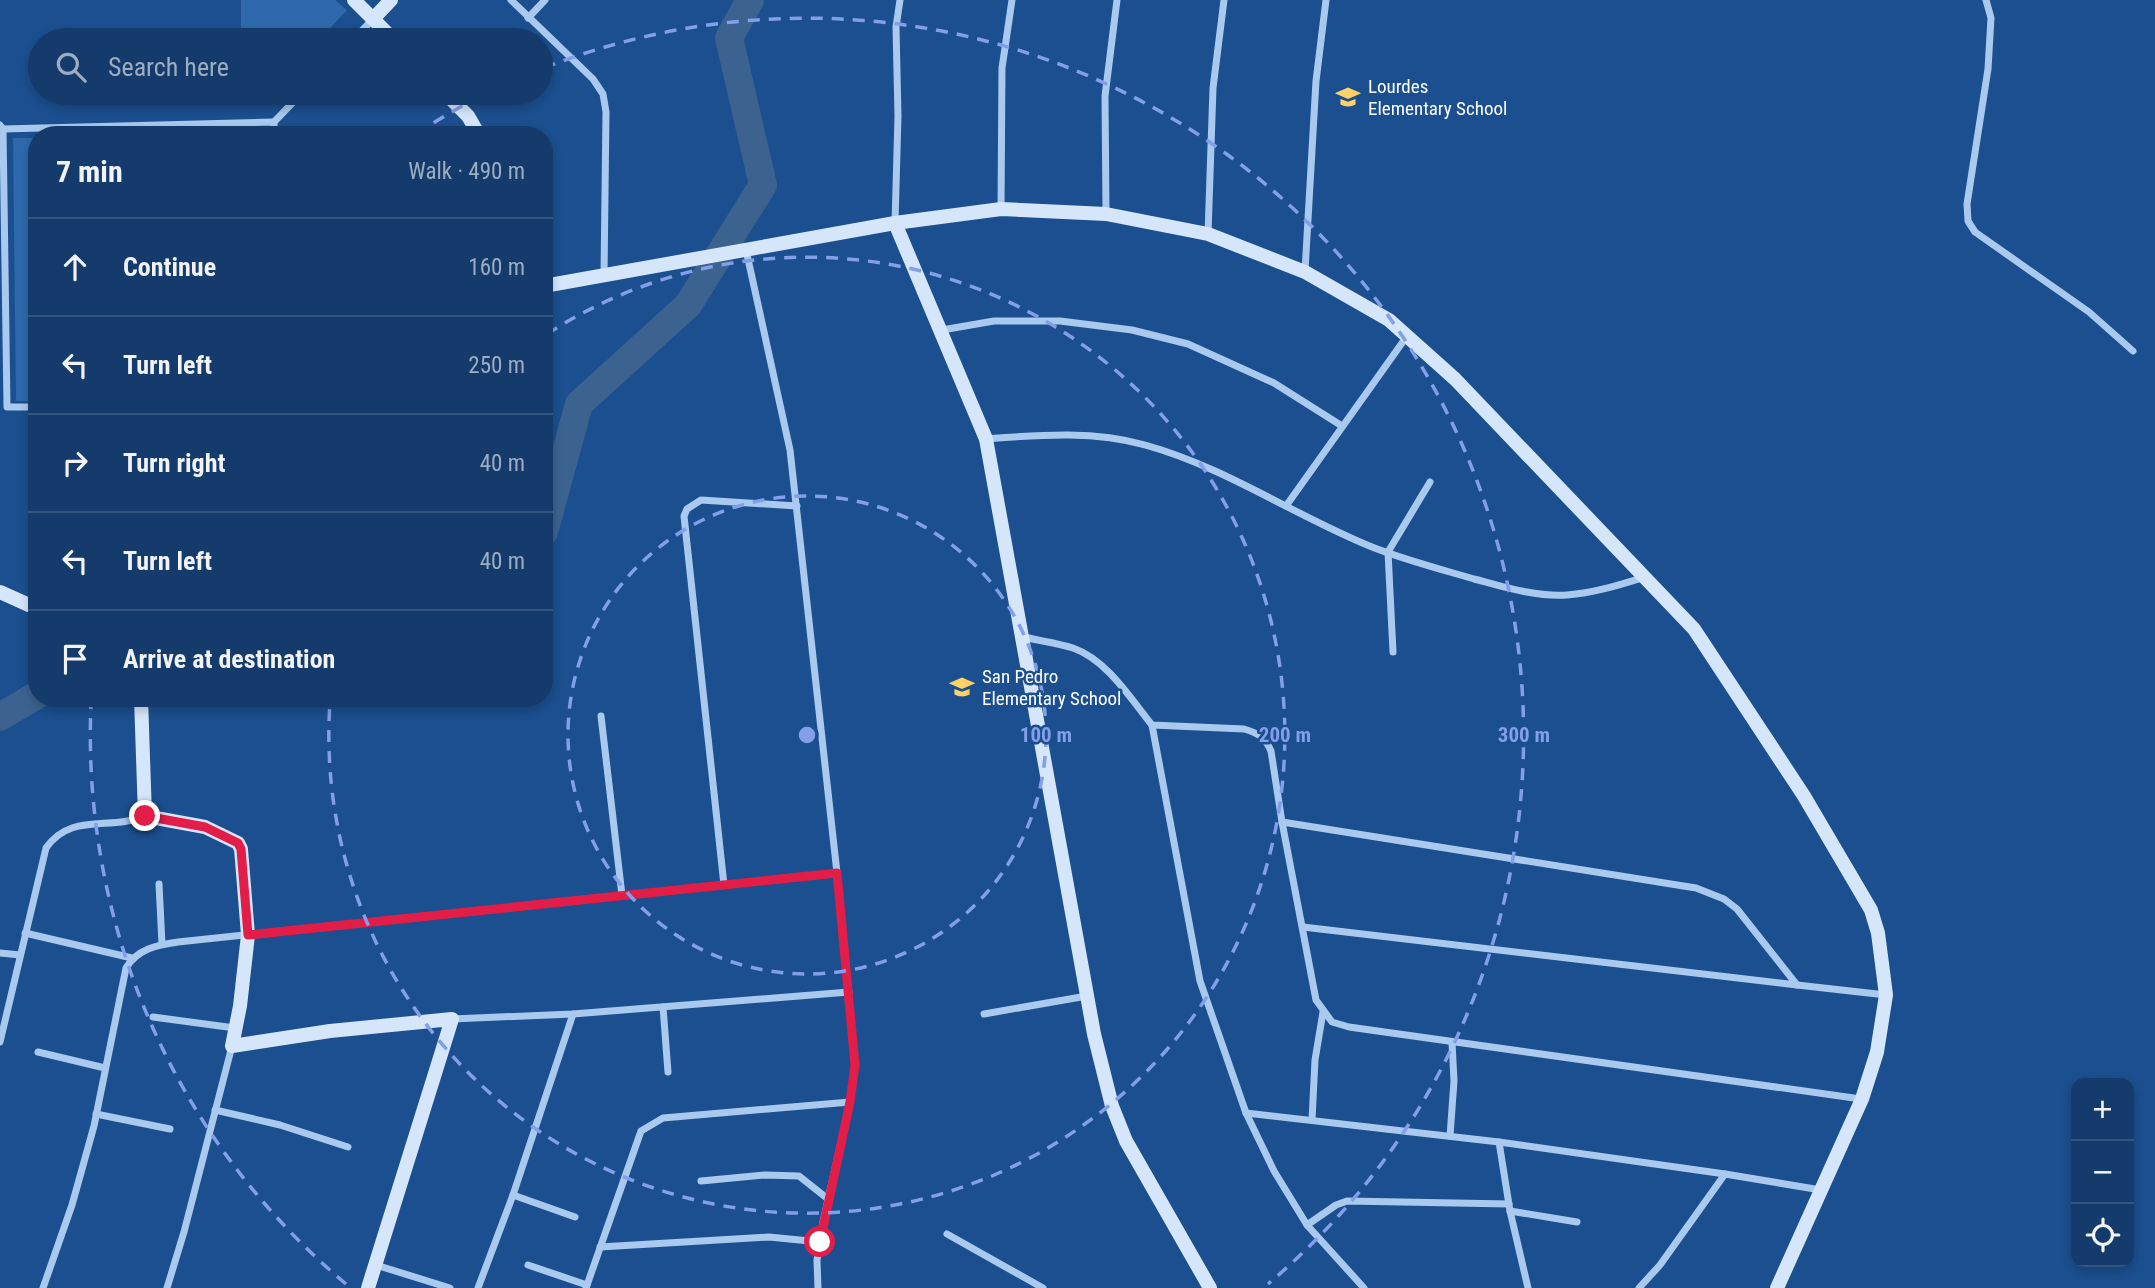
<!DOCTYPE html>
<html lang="en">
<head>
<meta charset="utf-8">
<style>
  body { margin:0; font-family:"Roboto Condensed",sans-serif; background:#214673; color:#f1f3f6 }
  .controls { position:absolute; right:21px; bottom:21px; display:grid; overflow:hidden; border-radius:14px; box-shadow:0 4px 10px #0003 }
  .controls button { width:63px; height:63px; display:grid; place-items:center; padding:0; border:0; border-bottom:2px solid #33557e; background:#143b6b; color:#f1f3f6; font:35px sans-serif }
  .stop { position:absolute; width:21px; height:21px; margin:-16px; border:5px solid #e11d48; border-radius:50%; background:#fff }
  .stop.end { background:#e11d48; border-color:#fff; box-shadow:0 2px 7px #0008 }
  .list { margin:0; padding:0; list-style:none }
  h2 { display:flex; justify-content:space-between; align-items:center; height:91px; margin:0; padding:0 28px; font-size:30px }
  h2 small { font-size:23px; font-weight:400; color:#9dadc1 }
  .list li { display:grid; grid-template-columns:46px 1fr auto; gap:21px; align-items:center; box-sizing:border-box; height:98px; padding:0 28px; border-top:2px solid #33557e }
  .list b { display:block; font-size:26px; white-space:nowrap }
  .list em { font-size:23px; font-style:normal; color:#9dadc1 }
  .icon { flex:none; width:38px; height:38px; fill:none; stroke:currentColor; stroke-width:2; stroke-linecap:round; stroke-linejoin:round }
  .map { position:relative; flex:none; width:2155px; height:1288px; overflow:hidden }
  .search { position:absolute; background:#143b6b; box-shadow:0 4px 10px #0003; left:28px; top:28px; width:525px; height:77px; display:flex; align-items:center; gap:18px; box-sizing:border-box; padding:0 24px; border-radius:38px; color:#9dadc1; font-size:26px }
  .panel { position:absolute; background:#143b6b; box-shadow:0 4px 10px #0003; left:28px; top:126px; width:525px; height:581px; border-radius:28px }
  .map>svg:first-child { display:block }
  .green { fill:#2e69ad }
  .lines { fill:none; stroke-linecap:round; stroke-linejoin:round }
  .river { stroke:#3c6290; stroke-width:28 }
  .street { stroke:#a9c9ee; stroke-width:7 }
  .secondary { stroke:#d6e6fa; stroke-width:14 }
  .route { stroke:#e11d48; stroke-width:9 }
  .ring { fill:none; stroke:#839eea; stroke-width:3.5; stroke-dasharray:12 9 }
  .labels { text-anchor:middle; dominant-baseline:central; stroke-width:5; stroke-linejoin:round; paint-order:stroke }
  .poi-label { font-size:19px; fill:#fff; stroke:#1b4f8f; text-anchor:start }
  .centre { fill:#839eea; stroke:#1b4f8f; stroke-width:3.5 }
  .ring-label { font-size:21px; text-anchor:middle; font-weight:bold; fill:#839eea; stroke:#1b4f8f; stroke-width:5; stroke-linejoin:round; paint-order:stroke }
</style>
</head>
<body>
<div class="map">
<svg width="2155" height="1288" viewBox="0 0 2155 1288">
  <rect width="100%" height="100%" fill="#1b4f8f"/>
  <g class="green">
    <path d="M 241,0 L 335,0 L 347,10 L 319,40 L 241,40 Z"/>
    <path d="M 241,93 L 270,93 L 260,103 L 241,102 Z"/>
    <path d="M 13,138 L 37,138 L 37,401 L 16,401 Z"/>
  </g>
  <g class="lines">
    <g class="river">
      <path d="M 544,532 L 579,404 L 688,305 L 763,185 L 729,38 L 750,0"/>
      <path d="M 0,717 L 37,695"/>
    </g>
    <g class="street">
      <path d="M 511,0 L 593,79 L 603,94 L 606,112 L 604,275"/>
      <path d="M 1986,0 L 1991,18 L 1988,69 L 1967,204 L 1968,221 L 1975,232 L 2089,312 L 2133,351"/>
      <path d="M 528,18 L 545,0"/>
      <path d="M 353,40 L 373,19"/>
      <path d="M 274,122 L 302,93"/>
      <path d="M 0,125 L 3,129 L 7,407 L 37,407"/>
      <path d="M 3,129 L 274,122 L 274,135"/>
      <path d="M 1001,209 L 1002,68 L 1012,0"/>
      <path d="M 1106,213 L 1105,96 L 1117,0"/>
      <path d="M 895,223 L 898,116 L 896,27 L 900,0"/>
      <path d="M 1208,234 L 1213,88 L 1224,0"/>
      <path d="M 746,250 L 790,450 L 837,873 L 855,1065 L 850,1102 L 823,1222 L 817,1260 L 818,1288"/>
      <path d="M 1305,271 L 1316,81 L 1326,0"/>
      <path d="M 942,330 L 994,321 L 1060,321 L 1132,330 L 1188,344 L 1274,383 L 1342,426"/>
      <path d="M 986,439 C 1038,435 1094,430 1145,445 C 1225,467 1295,516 1372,547 C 1405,560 1440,569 1474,579 C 1504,587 1536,597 1567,595 C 1594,593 1619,585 1645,577"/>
      <path d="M 1286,506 L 1407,336"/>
      <path d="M 1024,637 C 1040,641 1057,643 1073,648 C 1107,660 1130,698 1152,725 L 1244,729 C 1258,733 1265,737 1271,751 L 1282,822 L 1316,1000 L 1332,1022 L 1349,1027 L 1861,1099"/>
      <path d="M 1393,652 L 1388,552 L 1430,482"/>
      <path d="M 601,716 L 622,895"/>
      <path d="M 1152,725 L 1200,981 L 1246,1113 L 1274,1171 L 1307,1225 L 1364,1288"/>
      <path d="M 1282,822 L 1696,888 L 1724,899 L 1737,909 L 1797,985 L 1886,995"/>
      <path d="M 159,884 L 162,944"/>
      <path d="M 724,885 L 684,516 L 687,509 L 701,500 L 797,506"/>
      <path d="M 1303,927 L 1797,985"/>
      <path d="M 25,933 L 132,958"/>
      <path d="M 0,953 L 20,955"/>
      <path d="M 663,1007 L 668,1072"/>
      <path d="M 984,1014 L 1087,996"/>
      <path d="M 153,1017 L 235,1028"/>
      <path d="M 452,1019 L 573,1014 L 849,992"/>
      <path d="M 0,1042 L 46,848 C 71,812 110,831 145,816"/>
      <path d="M 38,1052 L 105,1068"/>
      <path d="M 215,1110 L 280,1125 L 348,1147"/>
      <path d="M 1246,1113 L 1499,1142 L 1510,1211 L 1528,1288"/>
      <path d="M 96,1114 L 170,1129"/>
      <path d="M 1312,1120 L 1315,1060 L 1323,1012"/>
      <path d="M 1450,1136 L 1454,1081 L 1452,1042"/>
      <path d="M 1499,1142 L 1725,1174 L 1660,1265 L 1639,1288"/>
      <path d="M 1725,1174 L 1821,1190"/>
      <path d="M 701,1181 L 765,1175 L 799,1176 L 828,1199"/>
      <path d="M 513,1195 L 575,1217"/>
      <path d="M 1510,1211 L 1577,1222"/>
      <path d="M 1307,1225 L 1336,1205 L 1347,1201 L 1509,1204"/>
      <path d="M 947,1234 L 1043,1288"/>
      <path d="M 600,1247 L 769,1237 L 820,1242"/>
      <path d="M 376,1265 L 450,1288"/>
      <path d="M 528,1265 L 587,1285"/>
      <path d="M 43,1288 L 72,1205 L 94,1126 L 126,968 C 137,949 157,945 178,942 L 837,873"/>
      <path d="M 167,1288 L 184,1232 L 232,1046"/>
      <path d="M 478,1288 L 513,1195 L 573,1014"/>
      <path d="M 586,1288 L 641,1131 L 663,1118 L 850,1102"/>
    </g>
    <g class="secondary">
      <path d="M 354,0 L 394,40"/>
      <path d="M 373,19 L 391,0"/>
      <path d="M 445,93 L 468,116 L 479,135"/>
      <path d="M 895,223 L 986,439 L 1094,1034 L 1112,1106 L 1126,1141 L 1210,1288"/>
      <path d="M 544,286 L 895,223 L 1001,209 L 1106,214 L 1208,234 L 1305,272 L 1389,320 L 1455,379 L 1694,629 L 1804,796 L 1871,910 L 1878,933 L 1886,995 L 1877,1052 L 1862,1099 L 1777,1288"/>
      <path d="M 0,592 L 29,605 L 37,605"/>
      <path d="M 141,698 L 145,816 L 205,827 L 238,843 L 241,849 L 248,935 L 240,1006 L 232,1046 L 330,1031 L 452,1019 L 368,1288"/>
    </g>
  </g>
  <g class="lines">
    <path class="route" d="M 145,816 L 205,827 L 238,843 L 241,849 L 248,935 L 837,873 L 855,1065 L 850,1102 L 820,1242"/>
  </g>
  <g class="ring">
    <circle cx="807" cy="735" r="239"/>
    <path d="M547 334A478 478 0 1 1 330 702"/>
    <path d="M346 1284A717 717 0 0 1 91 704M416 134A717 717 0 0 1 487 93M544 68A717 717 0 0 1 1268 1284"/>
  </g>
  <defs>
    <g id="school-bare" transform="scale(1.89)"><path d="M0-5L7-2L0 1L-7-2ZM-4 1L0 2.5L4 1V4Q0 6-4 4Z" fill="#ffd166" stroke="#1b4f8f" stroke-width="2.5" paint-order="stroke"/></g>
  </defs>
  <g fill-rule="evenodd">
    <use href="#school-bare" x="1348" y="97"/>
    <use href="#school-bare" x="962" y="687"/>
  </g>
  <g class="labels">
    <g class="poi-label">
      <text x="1368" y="86">Lourdes<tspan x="1368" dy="22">Elementary School</tspan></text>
      <text x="982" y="676">San Pedro<tspan x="982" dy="22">Elementary School</tspan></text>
    </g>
  </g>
  <circle cx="807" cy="735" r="10" class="centre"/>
  <g class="ring-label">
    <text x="1046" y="742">100 m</text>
    <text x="1285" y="742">200 m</text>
    <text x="1524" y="742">300 m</text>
  </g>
</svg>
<div class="controls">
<button>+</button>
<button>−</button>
<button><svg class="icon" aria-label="locate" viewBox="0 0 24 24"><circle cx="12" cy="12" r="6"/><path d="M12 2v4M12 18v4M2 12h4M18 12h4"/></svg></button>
</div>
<div class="stop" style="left:820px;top:1242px"></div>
<div class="stop end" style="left:145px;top:816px"></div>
<div class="search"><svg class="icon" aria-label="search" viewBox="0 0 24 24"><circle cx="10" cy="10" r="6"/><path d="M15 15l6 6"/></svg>Search here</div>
<section class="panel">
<h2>7 min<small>Walk · 490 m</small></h2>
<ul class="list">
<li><svg class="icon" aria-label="ahead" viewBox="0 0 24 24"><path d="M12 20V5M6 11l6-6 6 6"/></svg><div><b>Continue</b></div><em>160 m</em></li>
<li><svg class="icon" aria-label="left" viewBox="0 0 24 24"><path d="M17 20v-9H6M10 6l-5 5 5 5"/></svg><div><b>Turn left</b></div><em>250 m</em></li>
<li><svg class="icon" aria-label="right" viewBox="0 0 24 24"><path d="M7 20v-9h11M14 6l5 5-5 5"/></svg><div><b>Turn right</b></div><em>40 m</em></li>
<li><svg class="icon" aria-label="left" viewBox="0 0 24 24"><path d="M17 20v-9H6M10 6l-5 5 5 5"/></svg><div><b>Turn left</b></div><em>40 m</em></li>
<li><svg class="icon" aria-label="arrive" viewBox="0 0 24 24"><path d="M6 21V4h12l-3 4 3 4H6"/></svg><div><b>Arrive at destination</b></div></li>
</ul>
</section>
</div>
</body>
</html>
